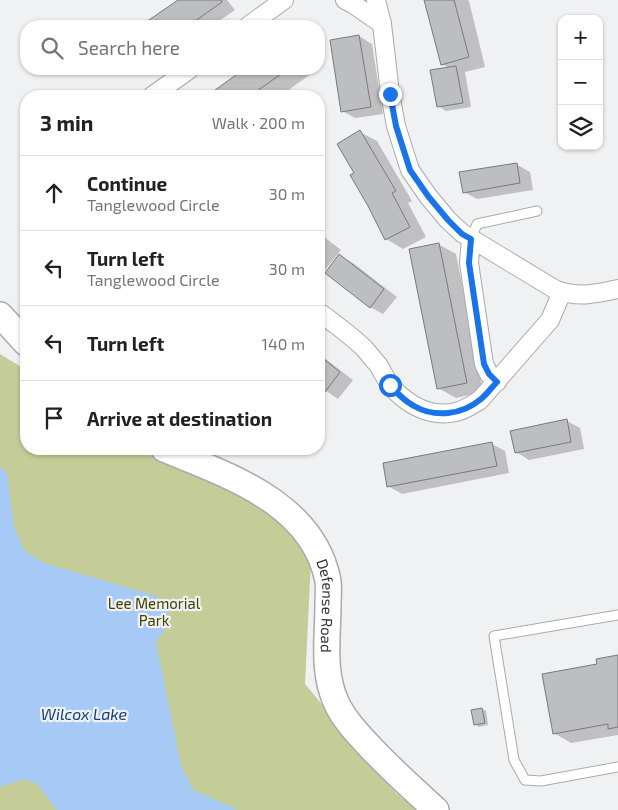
<!DOCTYPE html>
<html lang="en">
<head>
<meta charset="utf-8">
<style>
  body { margin:0; font-family:"Exo 2",sans-serif; background:#f6f6f6; color:#202124 }
  .controls { position:absolute; right:15px; top:15px; display:grid; overflow:hidden; border-radius:10px; box-shadow:0 1px 4px #0004 }
  .controls button { width:45px; height:45px; display:grid; place-items:center; padding:0; border:0; border-bottom:1px solid #e0e0e0; background:#fff; color:#202124; font:25px sans-serif }
  .stop { position:absolute; width:15px; height:15px; margin:-11px; border:4px solid #1a73e8; border-radius:50%; background:#fff }
  .stop.end { background:#1a73e8; border-color:#fff; box-shadow:0 1px 5px #0008 }
  .list { margin:0; padding:0; list-style:none }
  h2 { display:flex; justify-content:space-between; align-items:center; height:65px; margin:0; padding:0 20px; font-size:21px }
  h2 small { font-size:16px; font-weight:400; color:#757577 }
  .list li { display:grid; grid-template-columns:32px 1fr auto; gap:15px; align-items:center; box-sizing:border-box; height:75px; padding:0 20px; border-top:1px solid #e0e0e0 }
  .list b { display:block; font-size:19px; white-space:nowrap }
  .list p { margin:0; font-size:16px; white-space:nowrap; color:#757577 }
  .list em { font-size:16px; font-style:normal; color:#757577 }
  .icon { flex:none; width:28px; height:28px; fill:none; stroke:currentColor; stroke-width:2; stroke-linecap:round; stroke-linejoin:round }
  .map { position:relative; flex:none; width:618px; height:810px; overflow:hidden }
  .search { position:absolute; background:#fff; box-shadow:0 1px 4px #0004; left:20px; top:20px; width:305px; height:55px; display:flex; align-items:center; gap:12px; box-sizing:border-box; padding:0 18px; border-radius:20px; color:#757577; font-size:19px }
  .panel { position:absolute; background:#fff; box-shadow:0 1px 4px #0004; left:20px; top:90px; width:305px; height:365px; border-radius:20px }
  .map>svg:first-child { display:block }
  .green { fill:#c4cc98 }
  .water { fill:#a7c9f5 }
  .shadow { fill:#0003 }
  .building { fill:#bdbec0; stroke:#797a7c }
  .lines { fill:none; stroke-linecap:round; stroke-linejoin:round }
  .lane-casing { stroke:#a9aaac; stroke-width:11 }
  .street-casing { stroke:#a9aaac; stroke-width:20 }
  .secondary-casing { stroke:#a9aaac; stroke-width:28 }
  .lane { stroke:#fff; stroke-width:9 }
  .street { stroke:#fff; stroke-width:18 }
  .secondary { stroke:#fff; stroke-width:25 }
  .route { stroke:#1a73e8; stroke-width:6 }
  .labels { text-anchor:middle; dominant-baseline:central; stroke-width:4.5; stroke-linejoin:round; paint-order:stroke }
  .park-label { font-size:15px; fill:#3e4302; stroke:#f0f1f3 }
  .street-label { font-size:15px; fill:#323233; stroke:#f0f1f3 }
  .water-label { font-size:16px; font-style:italic; fill:#144276; stroke:#f0f1f3 }
</style>
</head>
<body>
<div class="map">
<svg width="618" height="810" viewBox="0 0 618 810">
  <rect width="100%" height="100%" fill="#f0f1f3"/>
  <path class="green" d="M 0,354 L 26,370 L 26,449 L 177,449 L 312,540 L 305,684 L 396,793 L 417,810 L 0,810 Z"/>
  <path class="water" d="M 0,467 L 7,473 L 14,527 L 24,550 L 44,563 L 156,596 L 168,607 L 168,625 L 156,642 L 181,765 L 193,790 L 239,810 L 57,810 L 37,784 L 24,779 L 0,787 Z"/>
  <g class="shadow">
    <path d="M 180,0 L 227,0 L 235,10 L 212,26 L 151,26 L 148,23 Z"/>
    <path d="M 424,0 L 467,0 L 469,1 L 485,67 L 465,72 L 471,107 L 446,111 L 438,106 L 449,68 L 442,64 L 426,1 Z"/>
    <path d="M 359,36 L 372,44 L 383,114 L 355,118 L 342,111 Z"/>
    <path d="M 246,69 L 318,69 L 280,96 L 209,96 Z"/>
    <path d="M 360,132 L 377,141 L 412,201 L 408,203 L 426,237 L 403,249 L 386,239 L 356,173 Z"/>
    <path d="M 516,164 L 530,172 L 533,190 L 477,199 L 464,192 Z"/>
    <path d="M 319,178 L 321,179 L 323,193 L 319,194 Z"/>
    <path d="M 319,233 L 341,250 L 325,270 L 319,267 Z"/>
    <path d="M 438,244 L 456,254 L 483,392 L 456,398 L 438,388 Z"/>
    <path d="M 340,256 L 353,263 L 397,297 L 383,314 L 370,307 Z"/>
    <path d="M 319,354 L 353,380 L 338,399 L 319,386 Z"/>
    <path d="M 567,421 L 580,428 L 584,449 L 529,460 L 516,452 Z"/>
    <path d="M 492,444 L 505,451 L 509,473 L 402,494 L 388,486 Z"/>
    <path d="M 618,657 L 618,735 L 571,743 L 554,733 L 599,665 Z"/>
    <path d="M 482,709 L 486,711 L 488,725 L 479,727 L 475,724 Z"/>
  </g>
  <g class="building">
    <path d="M 178,0 L 221,0 L 222,2 L 188,26 L 149,26 L 146,22 Z"/>
    <path d="M 424,0 L 454,0 L 469,57 L 441,65 Z"/>
    <path d="M 359,35 L 371,107 L 341,112 L 330,40 Z"/>
    <path d="M 456,66 L 463,103 L 437,107 L 430,70 Z"/>
    <path d="M 244,69 L 288,69 L 250,96 L 207,96 Z"/>
    <path d="M 360,130 L 396,191 L 392,193 L 410,227 L 385,240 L 368,206 L 350,175 L 354,173 L 337,144 Z"/>
    <path d="M 517,163 L 520,183 L 463,193 L 459,172 Z"/>
    <path d="M 439,243 L 467,383 L 437,389 L 409,249 Z"/>
    <path d="M 339,254 L 384,289 L 370,308 L 325,273 Z"/>
    <path d="M 319,355 L 340,372 L 325,392 L 319,388 Z"/>
    <path d="M 567,419 L 571,442 L 515,453 L 510,431 Z"/>
    <path d="M 492,442 L 497,466 L 387,487 L 383,463 Z"/>
    <path d="M 618,655 L 618,727 L 608,729 L 608,724 L 553,734 L 542,674 L 597,664 L 596,659 Z"/>
    <path d="M 482,708 L 485,723 L 474,725 L 471,710 Z"/>
  </g>
  <g class="lines">
    <g class="lane-casing">
      <g id="lane">
        <path d="M 471,239 L 477,224 L 537,211"/>
        <path d="M 618,615 L 494,636 L 514,760 L 525,780 L 541,781 L 618,767"/>
      </g>
    </g>
    <g class="street-casing">
      <g id="street">
        <path d="M 345,0 L 353,4 L 382,24"/>
        <path d="M 376,0 L 382,24 L 390,93 L 396,126 L 410,170 L 428,196 L 448,220 L 462,233 L 556,290 C 579,298 595,294 618,289"/>
        <path d="M 248,26 L 284,0"/>
        <path d="M 152,96 L 190,69"/>
        <path d="M 471,239 L 469,263 L 484,364 L 489,374 L 497,382"/>
        <path d="M 319,312 C 334,323 350,335 364,348 C 369,354 374,360 379,366 C 383,373 386,380 391,386 C 407,405 431,418 456,412 C 465,410 472,405 480,400 L 550,320 L 562,292"/>
      </g>
    </g>
    <g class="secondary-casing">
      <g id="secondary">
        <path d="M 0,315 L 26,343"/>
        <path id="s1" d="M 164,449 C 229,476 313,503 328,581 C 329,589 328,597 328,604 C 328,637 322,671 336,702 C 344,720 359,735 373,750 C 393,771 414,790 436,810"/>
      </g>
    </g>
    <use href="#lane" class="lane"/>
    <use href="#street" class="street"/>
    <use href="#secondary" class="secondary"/>
  </g>
  <g class="lines">
    <path class="route" d="M 390,94 L 396,126 L 410,170 L 428,196 L 448,220 L 462,234 L 471,239 L 469,263 L 484,364 L 489,374 L 497,382 C 492,387 487,394 481,399 C 462,415 435,418 414,406 C 404,401 397,393 390,385"/>
  </g>
  <g class="labels">
    <g class="park-label">
      <text x="154" y="603">Lee Memorial<tspan x="154" dy="17">Park</tspan></text>
    </g>
    <g class="street-label">
      <text stroke="none"><textPath href="#s1" startOffset="245">Defense Road</textPath></text>
    </g>
    <g class="water-label">
      <text x="84" y="713">Wilcox Lake</text>
    </g>
  </g>
</svg>
<div class="controls">
<button>+</button>
<button>−</button>
<button><svg class="icon" aria-label="layers" viewBox="0 0 24 24"><path d="M12 4l9 5-9 5-9-5zM3 14l9 5 9-5"/></svg></button>
</div>
<div class="stop" style="left:390px;top:385px"></div>
<div class="stop end" style="left:390px;top:94px"></div>
<div class="search"><svg class="icon" aria-label="search" viewBox="0 0 24 24"><circle cx="10" cy="10" r="6"/><path d="M15 15l6 6"/></svg>Search here</div>
<section class="panel">
<h2>3 min<small>Walk · 200 m</small></h2>
<ul class="list">
<li><svg class="icon" aria-label="ahead" viewBox="0 0 24 24"><path d="M12 20V5M6 11l6-6 6 6"/></svg><div><b>Continue</b><p>Tanglewood Circle</p></div><em>30 m</em></li>
<li><svg class="icon" aria-label="left" viewBox="0 0 24 24"><path d="M17 20v-9H6M10 6l-5 5 5 5"/></svg><div><b>Turn left</b><p>Tanglewood Circle</p></div><em>30 m</em></li>
<li><svg class="icon" aria-label="left" viewBox="0 0 24 24"><path d="M17 20v-9H6M10 6l-5 5 5 5"/></svg><div><b>Turn left</b></div><em>140 m</em></li>
<li><svg class="icon" aria-label="arrive" viewBox="0 0 24 24"><path d="M6 21V4h12l-3 4 3 4H6"/></svg><div><b>Arrive at destination</b></div></li>
</ul>
</section>
</div>
</body>
</html>
